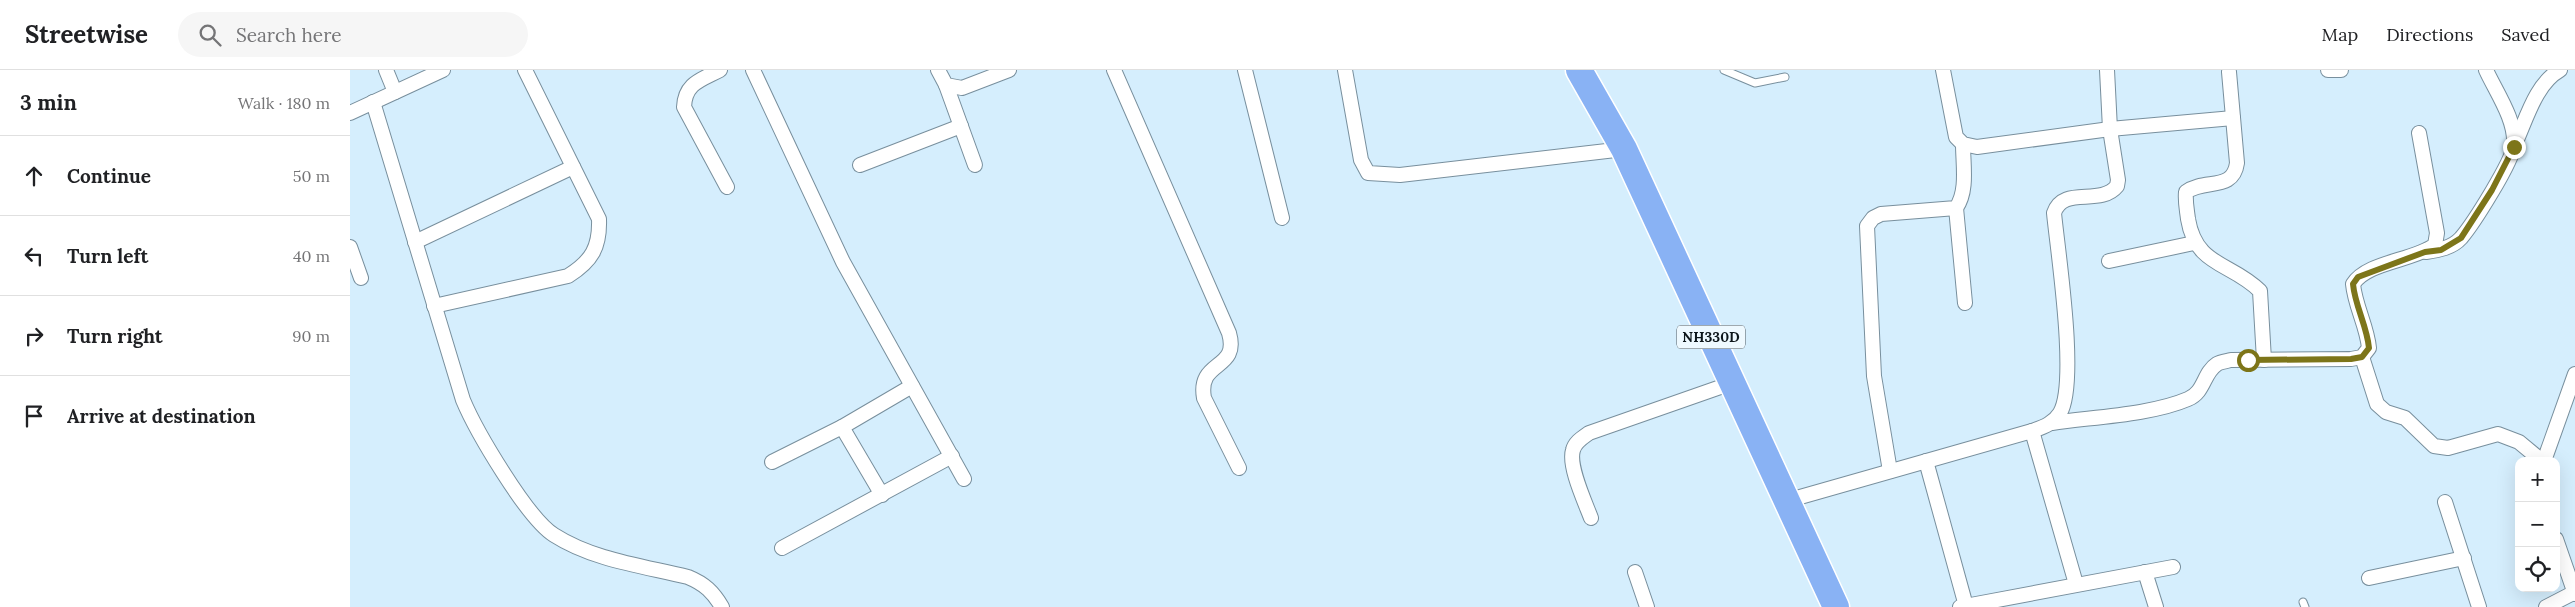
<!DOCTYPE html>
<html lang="en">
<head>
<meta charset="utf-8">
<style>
  body { margin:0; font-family:Lora,serif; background:#f6f6f6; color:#202124 }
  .controls { position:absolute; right:15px; bottom:15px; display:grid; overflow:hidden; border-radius:10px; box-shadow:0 5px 20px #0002 }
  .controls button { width:45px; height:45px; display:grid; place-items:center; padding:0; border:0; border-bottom:1px solid #e0e0e0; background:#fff; color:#202124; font:25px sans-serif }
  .stop { position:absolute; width:15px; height:15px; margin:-11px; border:4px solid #7d7519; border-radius:50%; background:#fff }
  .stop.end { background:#7d7519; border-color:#fff; box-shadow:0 1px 5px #0008 }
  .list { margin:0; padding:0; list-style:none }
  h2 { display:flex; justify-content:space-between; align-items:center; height:65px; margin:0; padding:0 20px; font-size:21px }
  h2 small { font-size:16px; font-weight:400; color:#757577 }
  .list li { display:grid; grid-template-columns:32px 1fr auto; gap:15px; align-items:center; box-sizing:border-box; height:80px; padding:0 20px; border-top:1px solid #e0e0e0 }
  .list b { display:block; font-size:19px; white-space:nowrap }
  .list em { font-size:16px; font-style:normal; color:#757577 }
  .icon { flex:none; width:28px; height:28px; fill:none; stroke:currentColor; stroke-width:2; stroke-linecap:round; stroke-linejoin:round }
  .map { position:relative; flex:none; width:2225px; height:537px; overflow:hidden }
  header { display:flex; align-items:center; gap:30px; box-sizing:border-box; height:70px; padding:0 25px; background:#fff; border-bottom:1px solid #e0e0e0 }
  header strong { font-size:24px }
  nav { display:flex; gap:28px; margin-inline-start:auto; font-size:18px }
  .search { width:350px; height:45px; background:#f6f6f6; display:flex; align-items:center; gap:12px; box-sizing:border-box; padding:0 18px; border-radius:28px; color:#757577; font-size:19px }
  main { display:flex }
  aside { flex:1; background:#fff }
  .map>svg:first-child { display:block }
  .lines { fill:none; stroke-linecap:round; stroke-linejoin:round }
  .lane-casing { stroke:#788f9d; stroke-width:9 }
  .street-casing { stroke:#788f9d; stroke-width:16 }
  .highway-casing { stroke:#fff; stroke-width:29 }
  .lane { stroke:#fff; stroke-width:7 }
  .street { stroke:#fff; stroke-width:14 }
  .highway { stroke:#89b2f4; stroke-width:26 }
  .route { stroke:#7d7519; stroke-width:6 }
  .labels { text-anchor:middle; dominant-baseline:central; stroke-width:5; stroke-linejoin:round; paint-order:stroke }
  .shield { fill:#eef9ff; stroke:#50595f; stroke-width:1 }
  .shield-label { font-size:14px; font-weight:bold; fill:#0c151a }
</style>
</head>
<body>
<header>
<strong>Streetwise</strong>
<div class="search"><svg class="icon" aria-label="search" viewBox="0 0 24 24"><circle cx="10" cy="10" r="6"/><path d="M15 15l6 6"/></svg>Search here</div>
<nav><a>Map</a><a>Directions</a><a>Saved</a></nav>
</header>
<main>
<aside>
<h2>3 min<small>Walk · 180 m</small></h2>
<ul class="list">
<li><svg class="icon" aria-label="ahead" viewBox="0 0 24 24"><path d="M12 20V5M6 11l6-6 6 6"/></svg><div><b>Continue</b></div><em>50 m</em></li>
<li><svg class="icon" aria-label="left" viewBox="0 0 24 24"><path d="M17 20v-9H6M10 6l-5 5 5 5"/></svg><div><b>Turn left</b></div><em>40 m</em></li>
<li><svg class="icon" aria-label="right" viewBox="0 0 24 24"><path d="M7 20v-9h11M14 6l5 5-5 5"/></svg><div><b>Turn right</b></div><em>90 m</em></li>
<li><svg class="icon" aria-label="arrive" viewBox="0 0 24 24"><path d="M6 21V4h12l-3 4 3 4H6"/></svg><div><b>Arrive at destination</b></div></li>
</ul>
</aside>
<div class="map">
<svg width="2225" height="537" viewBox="0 0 2225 537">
  <rect width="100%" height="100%" fill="#d5eefd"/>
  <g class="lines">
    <g class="lane-casing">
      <g id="lane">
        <path d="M 1374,0 L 1405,13 L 1435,7"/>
        <path d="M 1953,532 L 1955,537"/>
      </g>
    </g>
    <g class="street-casing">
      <g id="street">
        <path d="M 36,0 L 45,22"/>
        <path d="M 370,0 C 351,10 335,13 334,37 L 377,117"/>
        <path d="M 403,0 L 493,192 L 614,409"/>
        <path d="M 588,0 L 596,15 L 612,18 L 659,0"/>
        <path d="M 764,0 L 879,263 C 890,301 847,289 854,328 L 889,398"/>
        <path d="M 895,0 L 932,148"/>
        <path d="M 995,0 L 1011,90 L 1018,103 L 1050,105 L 1274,79"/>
        <path d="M 1593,0 L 1606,67 L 1613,74 L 1627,77 L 1760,59 L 1883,48"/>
        <path d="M 1978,0 L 1991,0"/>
        <path d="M 1879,2 L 1887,93 C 1883,122 1855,108 1836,122 C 1835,132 1837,140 1838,149 C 1846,197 1881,192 1910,221 L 1914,290"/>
        <path d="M 596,15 L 625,95"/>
        <path d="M 23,32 L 113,330 C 126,361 177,448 204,465 C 243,490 293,496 338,507 C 355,514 363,522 372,537"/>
        <path d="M 0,43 L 93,0"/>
        <path d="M 2164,76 C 2176,51 2185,14 2210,0"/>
        <path d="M 510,95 L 611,56"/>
        <path d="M 1606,138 L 1615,233"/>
        <path d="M 65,172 L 223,97"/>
        <path d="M 0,177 L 11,208"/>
        <path d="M 2076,182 C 2089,180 2102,178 2111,168 C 2123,154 2163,91 2164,75 C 2166,50 2146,22 2136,0"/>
        <path d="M 1759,191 L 1844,173"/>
        <path d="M 84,236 L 218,206 C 242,191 250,177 249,149 L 175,0"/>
        <path d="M 2012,287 L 2027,334 L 2036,342 L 2055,348 L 2084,376 L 2098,378 L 2148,364 L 2169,372 L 2192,391"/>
        <path d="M 1702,353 C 1742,347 1801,345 1838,329 C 1855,322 1853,303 1867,294 C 1870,292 1877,291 1881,290 L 2001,289 L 2012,287 L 2019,278 C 2017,256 2005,236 2003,214 C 2017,192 2062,191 2085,175 L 2087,163 L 2069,63"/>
        <path d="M 492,357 L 532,425"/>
        <path d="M 1682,361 L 1726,514"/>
        <path d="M 1576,391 L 1616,536"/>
        <path d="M 2194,391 L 2225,304"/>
        <path d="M 422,392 L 492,357 L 562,316"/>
        <path d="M 1540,401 L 1524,306 L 1517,156 L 1523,148 L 1531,144 L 1606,138 C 1618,121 1613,95 1613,74"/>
        <path d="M 1436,431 L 1682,361 C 1693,357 1703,354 1710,343 C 1728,312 1708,184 1704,143 C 1713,115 1750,137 1767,116 L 1768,110 L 1760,59 L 1757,0"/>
        <path d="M 2095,432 L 2129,537"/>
        <path d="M 1241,448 C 1235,432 1218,396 1223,380 C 1225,372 1232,368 1239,363 L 1382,313"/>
        <path d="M 2206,469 L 2225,524"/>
        <path d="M 432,478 L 602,386"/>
        <path d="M 1285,502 L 1297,537"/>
        <path d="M 1795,502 L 1806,537"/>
        <path d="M 2019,508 L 2114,488"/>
        <path d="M 1610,537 L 1823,497"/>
        <path d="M 2196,537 L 2225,522"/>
      </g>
    </g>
    <g class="highway-casing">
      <path id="highway" d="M 1229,0 L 1274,79 L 1486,537"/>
    </g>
    <use href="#lane" class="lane"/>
    <use href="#street" class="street"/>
    <use href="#highway" class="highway"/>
  </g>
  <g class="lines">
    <path class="route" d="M 1898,290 L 2001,289 L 2012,287 L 2019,278 C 2017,256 2005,236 2003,214 L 2008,207 L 2075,182 L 2091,180 L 2111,168 L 2142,120 L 2164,77"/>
  </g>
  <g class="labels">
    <rect class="shield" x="1327" y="255.5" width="68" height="23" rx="4"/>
    <g class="shield-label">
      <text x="1361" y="267">NH330D</text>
    </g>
  </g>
</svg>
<div class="controls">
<button>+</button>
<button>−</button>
<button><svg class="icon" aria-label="locate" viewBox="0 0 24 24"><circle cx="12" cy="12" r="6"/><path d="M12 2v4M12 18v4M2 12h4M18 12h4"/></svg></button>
</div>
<div class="stop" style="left:1898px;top:290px"></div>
<div class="stop end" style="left:2164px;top:77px"></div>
</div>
</main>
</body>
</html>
